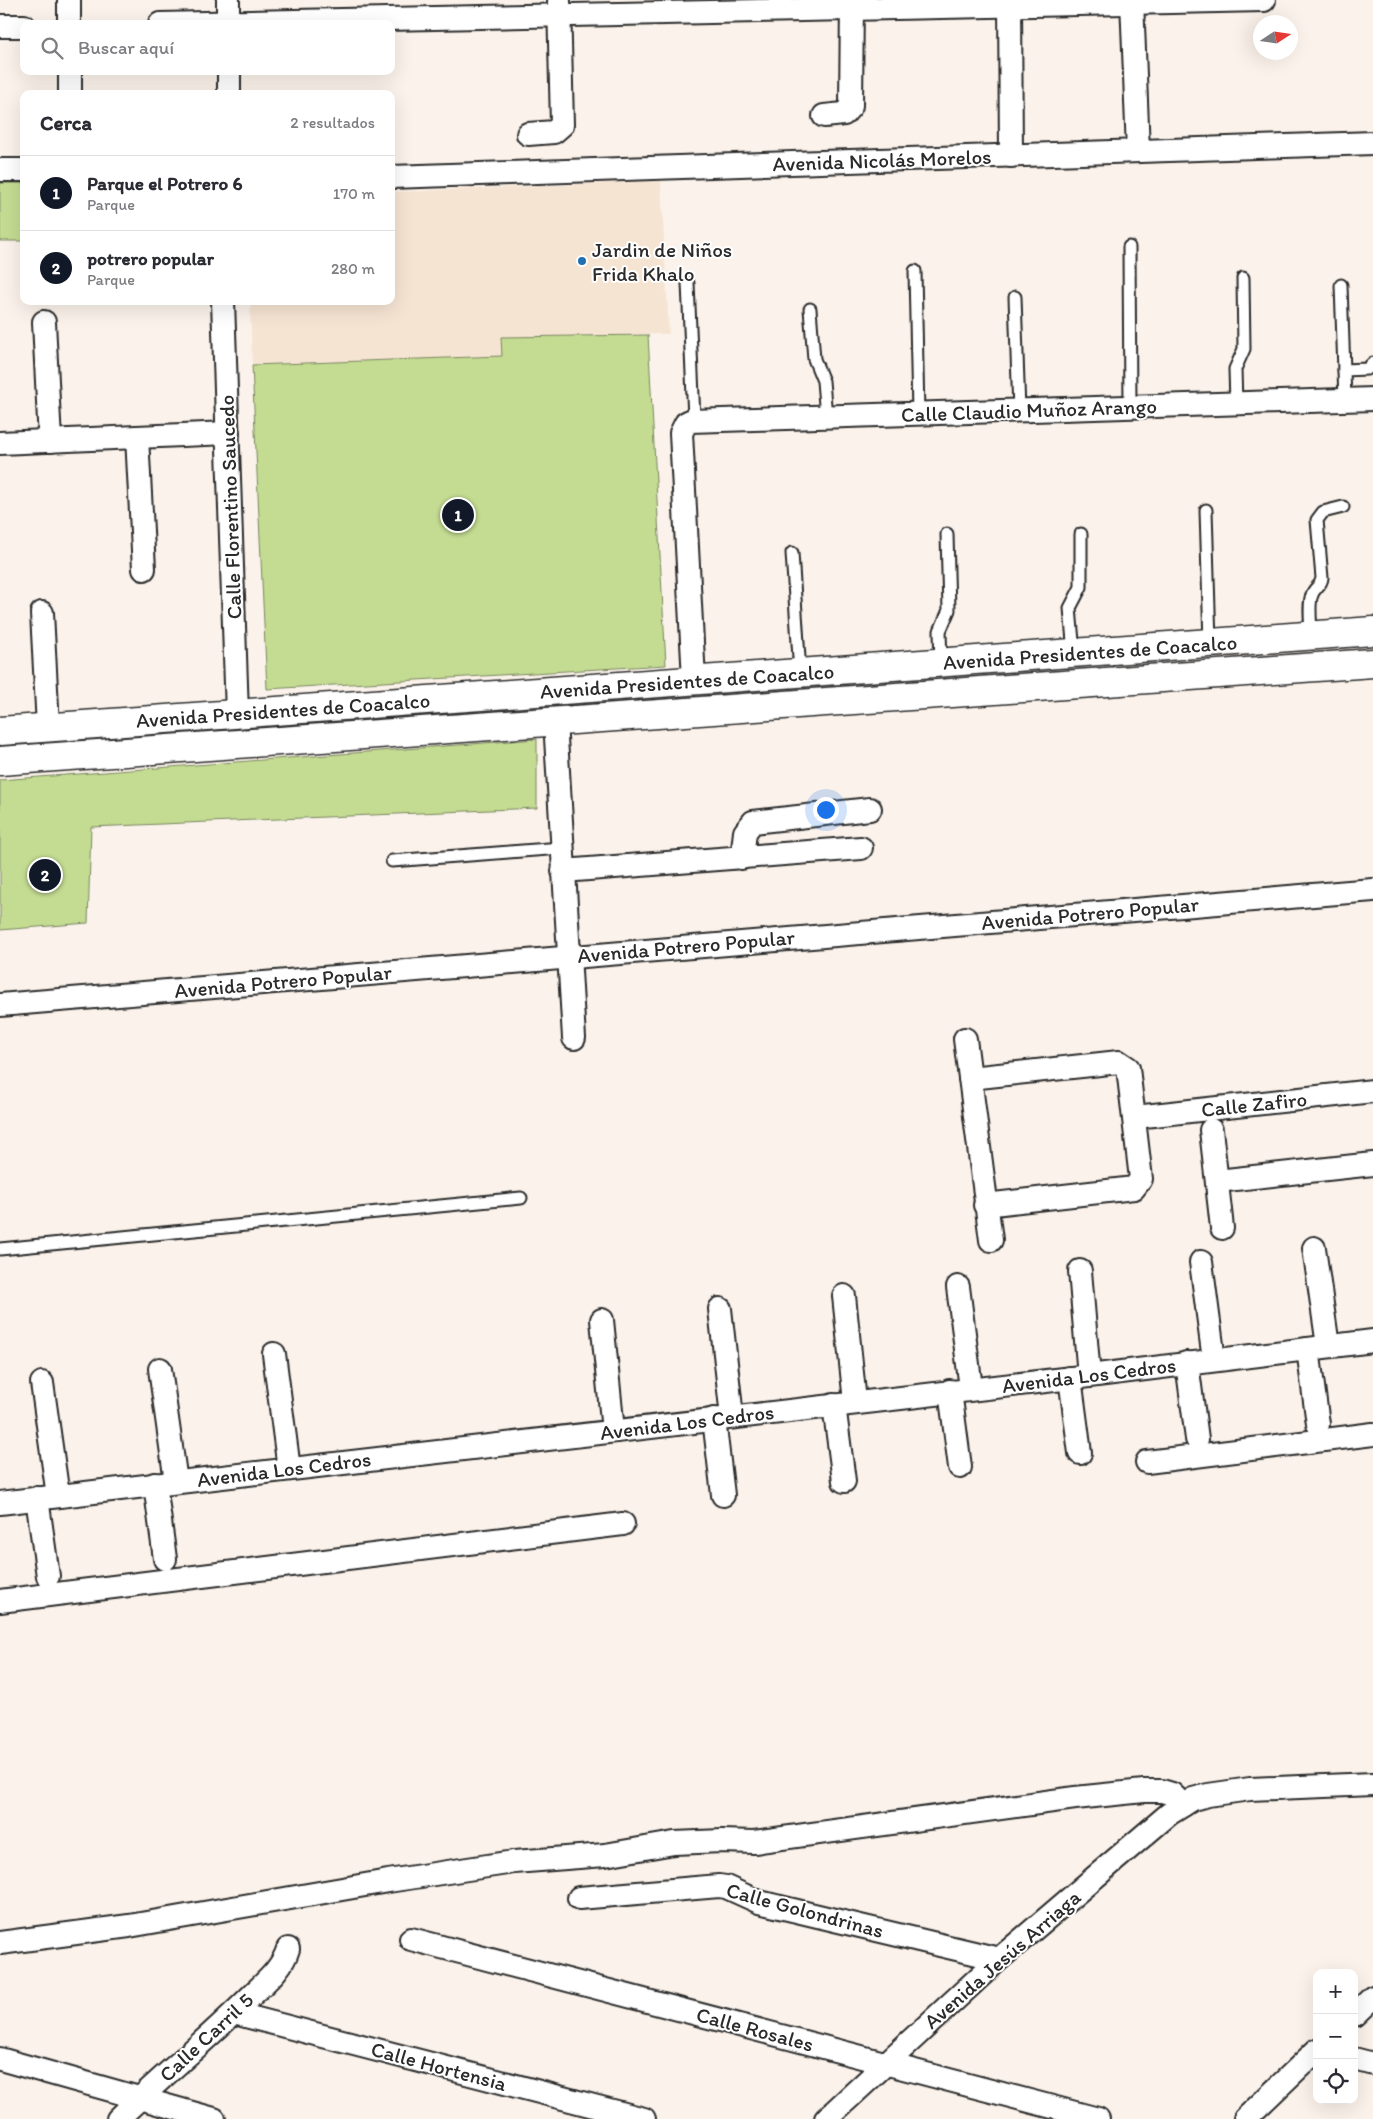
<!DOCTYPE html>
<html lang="es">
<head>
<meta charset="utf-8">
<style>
  body { margin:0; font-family:Itim,sans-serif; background:#f7f7f7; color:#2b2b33 }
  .controls { position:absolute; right:15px; bottom:15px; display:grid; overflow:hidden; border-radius:10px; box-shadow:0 5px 20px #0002 }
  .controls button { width:45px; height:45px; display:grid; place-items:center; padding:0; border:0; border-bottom:1px solid #e1e1e2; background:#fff; color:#2b2b33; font:25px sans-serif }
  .compass { position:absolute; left:1253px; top:15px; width:45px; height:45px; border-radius:50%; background:#fff; box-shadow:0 5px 20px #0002; rotate:78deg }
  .you { position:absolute; left:825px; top:809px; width:18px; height:18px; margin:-12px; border:4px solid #fff; border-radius:50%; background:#1a73e8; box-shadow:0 0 0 8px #1a73e833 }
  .badge { display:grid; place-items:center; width:32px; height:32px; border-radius:50%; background:#111827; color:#fff; font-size:16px; font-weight:700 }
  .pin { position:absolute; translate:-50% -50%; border:2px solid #fff; box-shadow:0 1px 5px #0006 }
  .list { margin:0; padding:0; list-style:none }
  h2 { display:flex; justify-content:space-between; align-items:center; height:65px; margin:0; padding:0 20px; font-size:21px }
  h2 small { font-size:16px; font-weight:400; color:#7c7c81 }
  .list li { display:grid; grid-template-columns:32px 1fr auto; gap:15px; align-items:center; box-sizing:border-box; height:75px; padding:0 20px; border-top:1px solid #e1e1e2 }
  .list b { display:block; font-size:19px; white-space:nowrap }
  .list p { margin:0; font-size:16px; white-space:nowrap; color:#7c7c81 }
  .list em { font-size:16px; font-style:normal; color:#7c7c81 }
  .icon { flex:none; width:28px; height:28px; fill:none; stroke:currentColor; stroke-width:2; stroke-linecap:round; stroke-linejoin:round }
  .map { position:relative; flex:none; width:1373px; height:2119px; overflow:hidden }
  .search { position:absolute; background:#fff; box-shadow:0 5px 20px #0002; left:20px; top:20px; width:375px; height:55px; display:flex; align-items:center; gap:12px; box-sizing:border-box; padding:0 18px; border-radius:10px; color:#7c7c81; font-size:19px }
  .panel { position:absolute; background:#fff; box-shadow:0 5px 20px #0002; left:20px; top:90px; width:375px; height:215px; border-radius:10px }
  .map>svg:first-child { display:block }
  .built { fill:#f6e4d3 }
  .green { fill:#c4dc92; stroke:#78845e }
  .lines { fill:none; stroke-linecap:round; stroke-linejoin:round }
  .lane-casing { stroke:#2b2b2b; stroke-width:15 }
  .street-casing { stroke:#2b2b2b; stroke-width:26 }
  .secondary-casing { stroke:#2b2b2b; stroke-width:31 }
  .lane { stroke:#fff; stroke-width:11 }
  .street { stroke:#fff; stroke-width:22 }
  .secondary { stroke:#fff; stroke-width:28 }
  .poi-dot { fill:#1f6fb2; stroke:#fff; stroke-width:2 }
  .labels { text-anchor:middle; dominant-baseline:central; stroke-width:4; stroke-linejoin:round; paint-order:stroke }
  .street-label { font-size:21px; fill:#2b2b2b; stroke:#fff }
  .poi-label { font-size:21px; fill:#2b2b2b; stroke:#fff; text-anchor:start }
</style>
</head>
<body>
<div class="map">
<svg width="1373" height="2119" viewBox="0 0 1373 2119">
  <rect width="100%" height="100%" fill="#fbf3eb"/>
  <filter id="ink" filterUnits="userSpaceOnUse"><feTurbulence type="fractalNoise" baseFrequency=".02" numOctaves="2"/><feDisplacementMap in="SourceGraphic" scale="10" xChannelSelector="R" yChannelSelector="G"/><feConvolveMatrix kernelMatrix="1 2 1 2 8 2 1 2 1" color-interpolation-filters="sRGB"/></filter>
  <g filter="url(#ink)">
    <path class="built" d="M 661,181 L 669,334 L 502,337 L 502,356 L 252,365 L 250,301 L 391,301 L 391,192 Z"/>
    <g class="green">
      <rect x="0" y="183" width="24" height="58"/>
      <path d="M 648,335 L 666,665 L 267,689 L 252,365 L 502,356 L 501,337 Z"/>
      <path d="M 537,739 L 537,808 L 91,827 L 88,923 L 0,930 L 0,780 Z"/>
    </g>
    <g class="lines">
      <g class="lane-casing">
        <g id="lane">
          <path d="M 1129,247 L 1130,407"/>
          <path d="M 915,271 L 918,414"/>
          <path d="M 688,283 L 694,419"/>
          <path d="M 1341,285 L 1345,400"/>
          <path d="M 1015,297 L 1019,411"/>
          <path d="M 810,309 L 814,359 L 823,381 L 826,417"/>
          <path d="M 1344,370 L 1367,369 L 1373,363"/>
          <path d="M 1236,404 L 1235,369 L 1244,349 L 1243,278"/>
          <path d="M 1206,510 L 1210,643"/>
          <path d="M 792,553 L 800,673"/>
          <path d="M 1311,635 C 1311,625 1308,603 1312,595 C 1314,587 1321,587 1322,578 L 1317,520 L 1323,512 L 1343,507"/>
          <path d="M 1074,653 L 1070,608 L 1081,587 L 1081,534"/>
          <path d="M 941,663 L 940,631 L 949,610 L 947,534"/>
          <path d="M 392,861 L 562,848"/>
          <path d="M 0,1249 L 521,1198"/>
        </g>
      </g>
      <g class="street-casing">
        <g id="street">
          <path d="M 69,0 L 69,24"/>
          <path d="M 228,0 L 228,24"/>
          <path d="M 1010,0 L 1011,156"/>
          <path d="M 1132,0 L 1138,151"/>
          <path d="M 160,24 L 1264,0"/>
          <path d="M 0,26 L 24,26"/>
          <path d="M 70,71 L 70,94"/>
          <path d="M 229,71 L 229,94"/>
          <path d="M 824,116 L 844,114 L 851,106 L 852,0"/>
          <path d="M 528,134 L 554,132 L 562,125 L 559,1"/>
          <path d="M 0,170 L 24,170"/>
          <path d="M 391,177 L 1373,143"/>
          <path d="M 223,301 L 237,714"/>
          <path d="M 44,322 L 50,441"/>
          <path d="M 137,437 L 144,569"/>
          <path d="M 0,443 L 228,433"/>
          <path d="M 42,613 L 48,727"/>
          <path d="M 694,680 L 681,433 L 686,423 L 690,421 L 1373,399"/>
          <path d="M 555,721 L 574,1038"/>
          <path d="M 742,858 L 745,832 L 753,822 L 870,809"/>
          <path d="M 563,871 L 861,848"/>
          <path d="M 0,1005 L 1373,890"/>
          <path d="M 965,1039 L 991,1240"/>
          <path d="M 970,1078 L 1119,1062 L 1128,1068 L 1141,1179 L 1134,1188 L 985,1205"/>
          <path d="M 1135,1117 L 1373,1091"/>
          <path d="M 1211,1130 L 1222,1228"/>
          <path d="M 1217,1181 L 1373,1164"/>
          <path d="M 1314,1248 L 1328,1346"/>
          <path d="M 1201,1262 L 1214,1360"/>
          <path d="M 1080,1271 L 1089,1376"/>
          <path d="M 958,1287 L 971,1388"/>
          <path d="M 844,1296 L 855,1402"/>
          <path d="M 720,1309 L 732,1417"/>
          <path d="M 602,1320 L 613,1431"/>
          <path d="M 1308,1349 L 1318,1424"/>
          <path d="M 274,1354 L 289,1469"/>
          <path d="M 1187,1363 L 1197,1439"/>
          <path d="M 160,1369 L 176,1482"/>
          <path d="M 1070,1378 L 1080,1453"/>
          <path d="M 42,1383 L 58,1496"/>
          <path d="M 950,1391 L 960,1467"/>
          <path d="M 834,1405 L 844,1481"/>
          <path d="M 714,1419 L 723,1495"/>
          <path d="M 1147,1462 L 1373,1434"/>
          <path d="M 155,1484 L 165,1559"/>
          <path d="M 37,1498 L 48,1576"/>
          <path d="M 0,1503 L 1089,1376 L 1373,1341"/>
          <path d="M 0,1601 L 623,1524"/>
          <path d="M 579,1898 L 719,1886 L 726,1887 L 759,1902 L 999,1959"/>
          <path d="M 411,1939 L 1098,2119"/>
          <path d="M 0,1943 L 129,1926 L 388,1881 L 514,1862 L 605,1855 L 674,1843 L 722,1841 L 754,1842 L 1075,1798 L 1144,1791 L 1162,1791 L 1172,1794 L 1183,1805"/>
          <path d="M 234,2013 L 644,2119"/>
          <path d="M 1354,2015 L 1373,1997"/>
          <path d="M 0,2059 L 214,2119"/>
          <path d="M 1354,2059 L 1373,2064"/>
          <path d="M 118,2119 C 161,2077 208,2039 250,1997 C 265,1982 282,1969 288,1949"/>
          <path d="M 826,2119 L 999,1959 L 1169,1814 L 1193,1799 L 1208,1795 L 1250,1789 L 1373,1784"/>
          <path d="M 1245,2119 L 1317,2050"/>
        </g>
      </g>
      <g class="secondary-casing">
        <g id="secondary">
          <path d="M 0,731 L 1373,631"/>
          <path d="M 0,761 L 1373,663"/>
        </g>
      </g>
      <use href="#lane" class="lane"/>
      <use href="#street" class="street"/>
      <use href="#secondary" class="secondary"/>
    </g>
  </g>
  <circle class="poi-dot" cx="582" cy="261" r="5"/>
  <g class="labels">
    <g class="street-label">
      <text transform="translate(882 160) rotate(-2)">Avenida Nicolás Morelos</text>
      <text transform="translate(1029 410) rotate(-2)">Calle Claudio Muñoz Arango</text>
      <text transform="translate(230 507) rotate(-92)">Calle Florentino Saucedo</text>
      <text transform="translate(1090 652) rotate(-4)">Avenida Presidentes de Coacalco</text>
      <text transform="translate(687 681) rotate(-4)">Avenida Presidentes de Coacalco</text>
      <text transform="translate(283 710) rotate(-4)">Avenida Presidentes de Coacalco</text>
      <text transform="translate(1090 913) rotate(-5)">Avenida Potrero Popular</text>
      <text transform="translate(686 946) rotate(-5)">Avenida Potrero Popular</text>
      <text transform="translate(283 981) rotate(-5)">Avenida Potrero Popular</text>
      <text transform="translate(1254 1104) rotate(-6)">Calle Zafiro</text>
      <text transform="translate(1089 1375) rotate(-7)">Avenida Los Cedros</text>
      <text transform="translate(687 1422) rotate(-7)">Avenida Los Cedros</text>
      <text transform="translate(284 1469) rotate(-7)">Avenida Los Cedros</text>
      <text transform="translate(805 1910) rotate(15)">Calle Golondrinas</text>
      <text transform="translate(1002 1959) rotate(-41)">Avenida Jesús Arriaga</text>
      <text transform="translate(755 2029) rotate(15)">Calle Rosales</text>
      <text transform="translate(206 2037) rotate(-43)">Calle Carril 5</text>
      <text transform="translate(439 2066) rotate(15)">Calle Hortensia</text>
    </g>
    <g class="poi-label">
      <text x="592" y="249">Jardin de Niños<tspan x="592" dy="24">Frida Khalo</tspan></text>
    </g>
  </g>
</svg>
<div class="controls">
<button>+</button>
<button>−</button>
<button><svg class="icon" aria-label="locate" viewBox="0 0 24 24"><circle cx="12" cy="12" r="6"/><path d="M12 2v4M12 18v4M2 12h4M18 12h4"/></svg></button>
</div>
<svg class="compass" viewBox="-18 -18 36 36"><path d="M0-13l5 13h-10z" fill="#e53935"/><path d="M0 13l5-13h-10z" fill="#7c7c81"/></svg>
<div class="you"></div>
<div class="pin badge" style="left:458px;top:515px">1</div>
<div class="pin badge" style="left:45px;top:875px">2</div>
<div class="search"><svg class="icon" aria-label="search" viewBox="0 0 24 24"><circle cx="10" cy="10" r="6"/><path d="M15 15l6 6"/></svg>Buscar aquí</div>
<section class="panel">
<h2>Cerca<small>2 resultados</small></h2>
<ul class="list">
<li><span class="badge">1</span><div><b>Parque el Potrero 6</b><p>Parque</p></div><em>170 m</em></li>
<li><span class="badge">2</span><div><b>potrero popular</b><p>Parque</p></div><em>280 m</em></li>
</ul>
</section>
</div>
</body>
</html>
